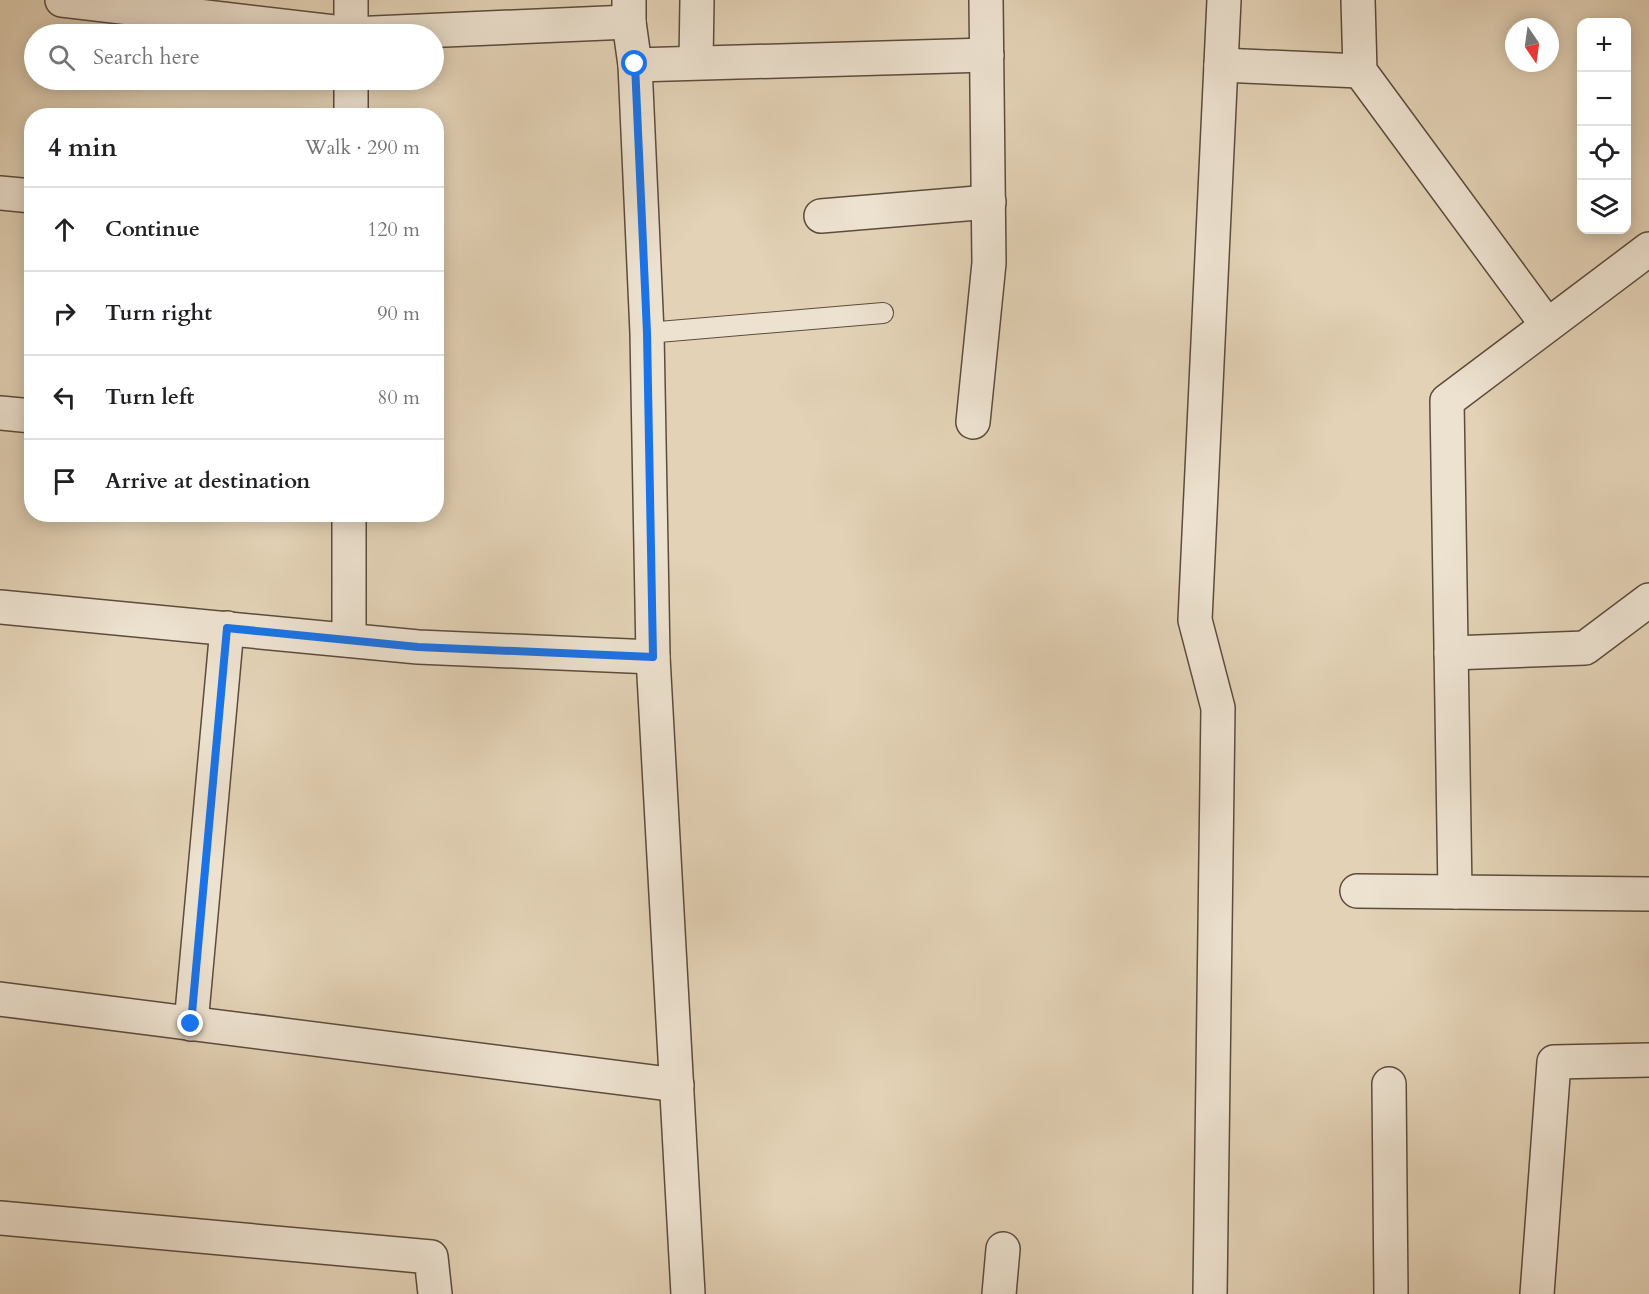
<!DOCTYPE html>
<html lang="en">
<head>
<meta charset="utf-8">
<style>
  body { margin:0; font-family:Cardo,serif; background:#f2f2f2; color:#202124 }
  .controls { position:absolute; right:18px; top:18px; display:grid; overflow:hidden; border-radius:12px; box-shadow:0 3px 15px #0003 }
  .controls button { width:54px; height:54px; display:grid; place-items:center; padding:0; border:0; border-bottom:2px solid #e0e0e0; background:#fff; color:#202124; font:30px sans-serif }
  .compass { position:absolute; left:1505px; top:18px; width:54px; height:54px; border-radius:50%; background:#fff; box-shadow:0 3px 15px #0003; rotate:167deg }
  .stop { position:absolute; width:18px; height:18px; margin:-14px; border:4px solid #1a73e8; border-radius:50%; background:#fff }
  .stop.end { background:#1a73e8; border-color:#fff; box-shadow:0 2px 6px #0008 }
  .list { margin:0; padding:0; list-style:none }
  h2 { display:flex; justify-content:space-between; align-items:center; height:78px; margin:0; padding:0 24px; font-size:26px }
  h2 small { font-size:20px; font-weight:400; color:#757577 }
  .list li { display:grid; grid-template-columns:39px 1fr auto; gap:18px; align-items:center; box-sizing:border-box; height:84px; padding:0 24px; border-top:2px solid #e0e0e0 }
  .list b { display:block; font-size:22px; white-space:nowrap }
  .list em { font-size:20px; font-style:normal; color:#757577 }
  .icon { flex:none; width:33px; height:33px; fill:none; stroke:currentColor; stroke-width:2; stroke-linecap:round; stroke-linejoin:round }
  .map { position:relative; flex:none; width:1649px; height:1294px; overflow:hidden }
  .search { position:absolute; background:#fff; box-shadow:0 3px 15px #0003; left:24px; top:24px; width:420px; height:66px; display:flex; align-items:center; gap:15px; box-sizing:border-box; padding:0 21px; border-radius:33px; color:#757577; font-size:22px }
  .panel { position:absolute; background:#fff; box-shadow:0 3px 15px #0003; left:24px; top:108px; width:420px; height:414px; border-radius:24px }
  .map>svg:first-child { display:block }
  .lines { fill:none; stroke-linecap:round; stroke-linejoin:round }
  .service-casing { stroke:#5c4c3c; stroke-width:22 }
  .minor-casing { stroke:#5c4c3c; stroke-width:36 }
  .tertiary-casing { stroke:#5c4c3c; stroke-width:36 }
  .service { stroke:#ede2d0; stroke-width:20 }
  .minor { stroke:#ede2d0; stroke-width:33 }
  .tertiary { stroke:#ede2d0; stroke-width:33 }
  .route { stroke:#1a73e8; stroke-width:8 }
</style>
</head>
<body>
<div class="map">
<svg width="1649" height="1294" viewBox="0 0 1649 1294">
  <rect width="100%" height="100%" fill="#e3d2b6"/>
  <filter id="stains"><feTurbulence type="fractalNoise" baseFrequency=".00333" numOctaves="4"/><feColorMatrix values="0 0 0 0 .2 0 0 0 0 .09 0 0 0 0 .02 0 0 0 .5 -.17"/></filter>
  <radialGradient id="worn" r=".72"><stop offset=".6" stop-color="#630" stop-opacity="0"/><stop offset="1" stop-color="#630" stop-opacity=".3"/></radialGradient>
  <g class="lines">
    <g class="service-casing">
      <path id="service" d="M 647,333 L 883,313"/>
    </g>
    <g class="minor-casing">
      <g id="minor">
        <path d="M 62,0 L 351,34 L 629,22"/>
        <path d="M 351,0 L 351,34"/>
        <path d="M 1358,0 L 1360,71 L 1547,325"/>
        <path d="M 696,62 L 697,0"/>
        <path d="M 635,65 L 987,55"/>
        <path d="M 1221,65 L 1360,71"/>
        <path d="M 351,116 L 351,80"/>
        <path d="M 0,193 L 32,196"/>
        <path d="M 821,216 L 989,202"/>
        <path d="M 0,413 L 32,416"/>
        <path d="M 973,422 L 989,263 L 986,0"/>
        <path d="M 0,607 L 418,647 L 653,657"/>
        <path d="M 349,640 L 349,514"/>
        <path d="M 1451,653 L 1585,648 L 1649,600"/>
        <path d="M 1357,891 L 1649,894"/>
        <path d="M 1455,892 L 1447,401 L 1649,249"/>
        <path d="M 0,999 L 677,1085"/>
        <path d="M 191,1024 L 227,628"/>
        <path d="M 1389,1084 L 1391,1294"/>
        <path d="M 0,1218 L 431,1257 L 435,1294"/>
        <path d="M 999,1294 L 1003,1249"/>
        <path d="M 1210,1294 L 1218,708 L 1195,620 L 1224,0"/>
        <path d="M 1537,1294 L 1554,1062 L 1649,1060"/>
      </g>
    </g>
    <g class="tertiary-casing">
      <path id="tertiary" d="M 629,0 L 629,22 L 635,65 L 647,333 L 653,657 L 688,1294"/>
    </g>
    <use href="#service" class="service"/>
    <use href="#minor" class="minor"/>
    <use href="#tertiary" class="tertiary"/>
  </g>
  <g class="lines">
    <path class="route" d="M 191,1024 L 227,628 L 418,647 L 653,657 L 647,333 L 635,64"/>
  </g>
  <rect width="100%" height="100%" filter="url(#stains)"/>
  <rect width="100%" height="100%" fill="url(#worn)"/>
</svg>
<div class="controls">
<button>+</button>
<button>−</button>
<button><svg class="icon" aria-label="locate" viewBox="0 0 24 24"><circle cx="12" cy="12" r="6"/><path d="M12 2v4M12 18v4M2 12h4M18 12h4"/></svg></button>
<button><svg class="icon" aria-label="layers" viewBox="0 0 24 24"><path d="M12 4l9 5-9 5-9-5zM3 14l9 5 9-5"/></svg></button>
</div>
<svg class="compass" viewBox="-18 -18 36 36"><path d="M0-13l5 13h-10z" fill="#e53935"/><path d="M0 13l5-13h-10z" fill="#757577"/></svg>
<div class="stop" style="left:635px;top:64px"></div>
<div class="stop end" style="left:191px;top:1024px"></div>
<div class="search"><svg class="icon" aria-label="search" viewBox="0 0 24 24"><circle cx="10" cy="10" r="6"/><path d="M15 15l6 6"/></svg>Search here</div>
<section class="panel">
<h2>4 min<small>Walk · 290 m</small></h2>
<ul class="list">
<li><svg class="icon" aria-label="ahead" viewBox="0 0 24 24"><path d="M12 20V5M6 11l6-6 6 6"/></svg><div><b>Continue</b></div><em>120 m</em></li>
<li><svg class="icon" aria-label="right" viewBox="0 0 24 24"><path d="M7 20v-9h11M14 6l5 5-5 5"/></svg><div><b>Turn right</b></div><em>90 m</em></li>
<li><svg class="icon" aria-label="left" viewBox="0 0 24 24"><path d="M17 20v-9H6M10 6l-5 5 5 5"/></svg><div><b>Turn left</b></div><em>80 m</em></li>
<li><svg class="icon" aria-label="arrive" viewBox="0 0 24 24"><path d="M6 21V4h12l-3 4 3 4H6"/></svg><div><b>Arrive at destination</b></div></li>
</ul>
</section>
</div>
</body>
</html>
